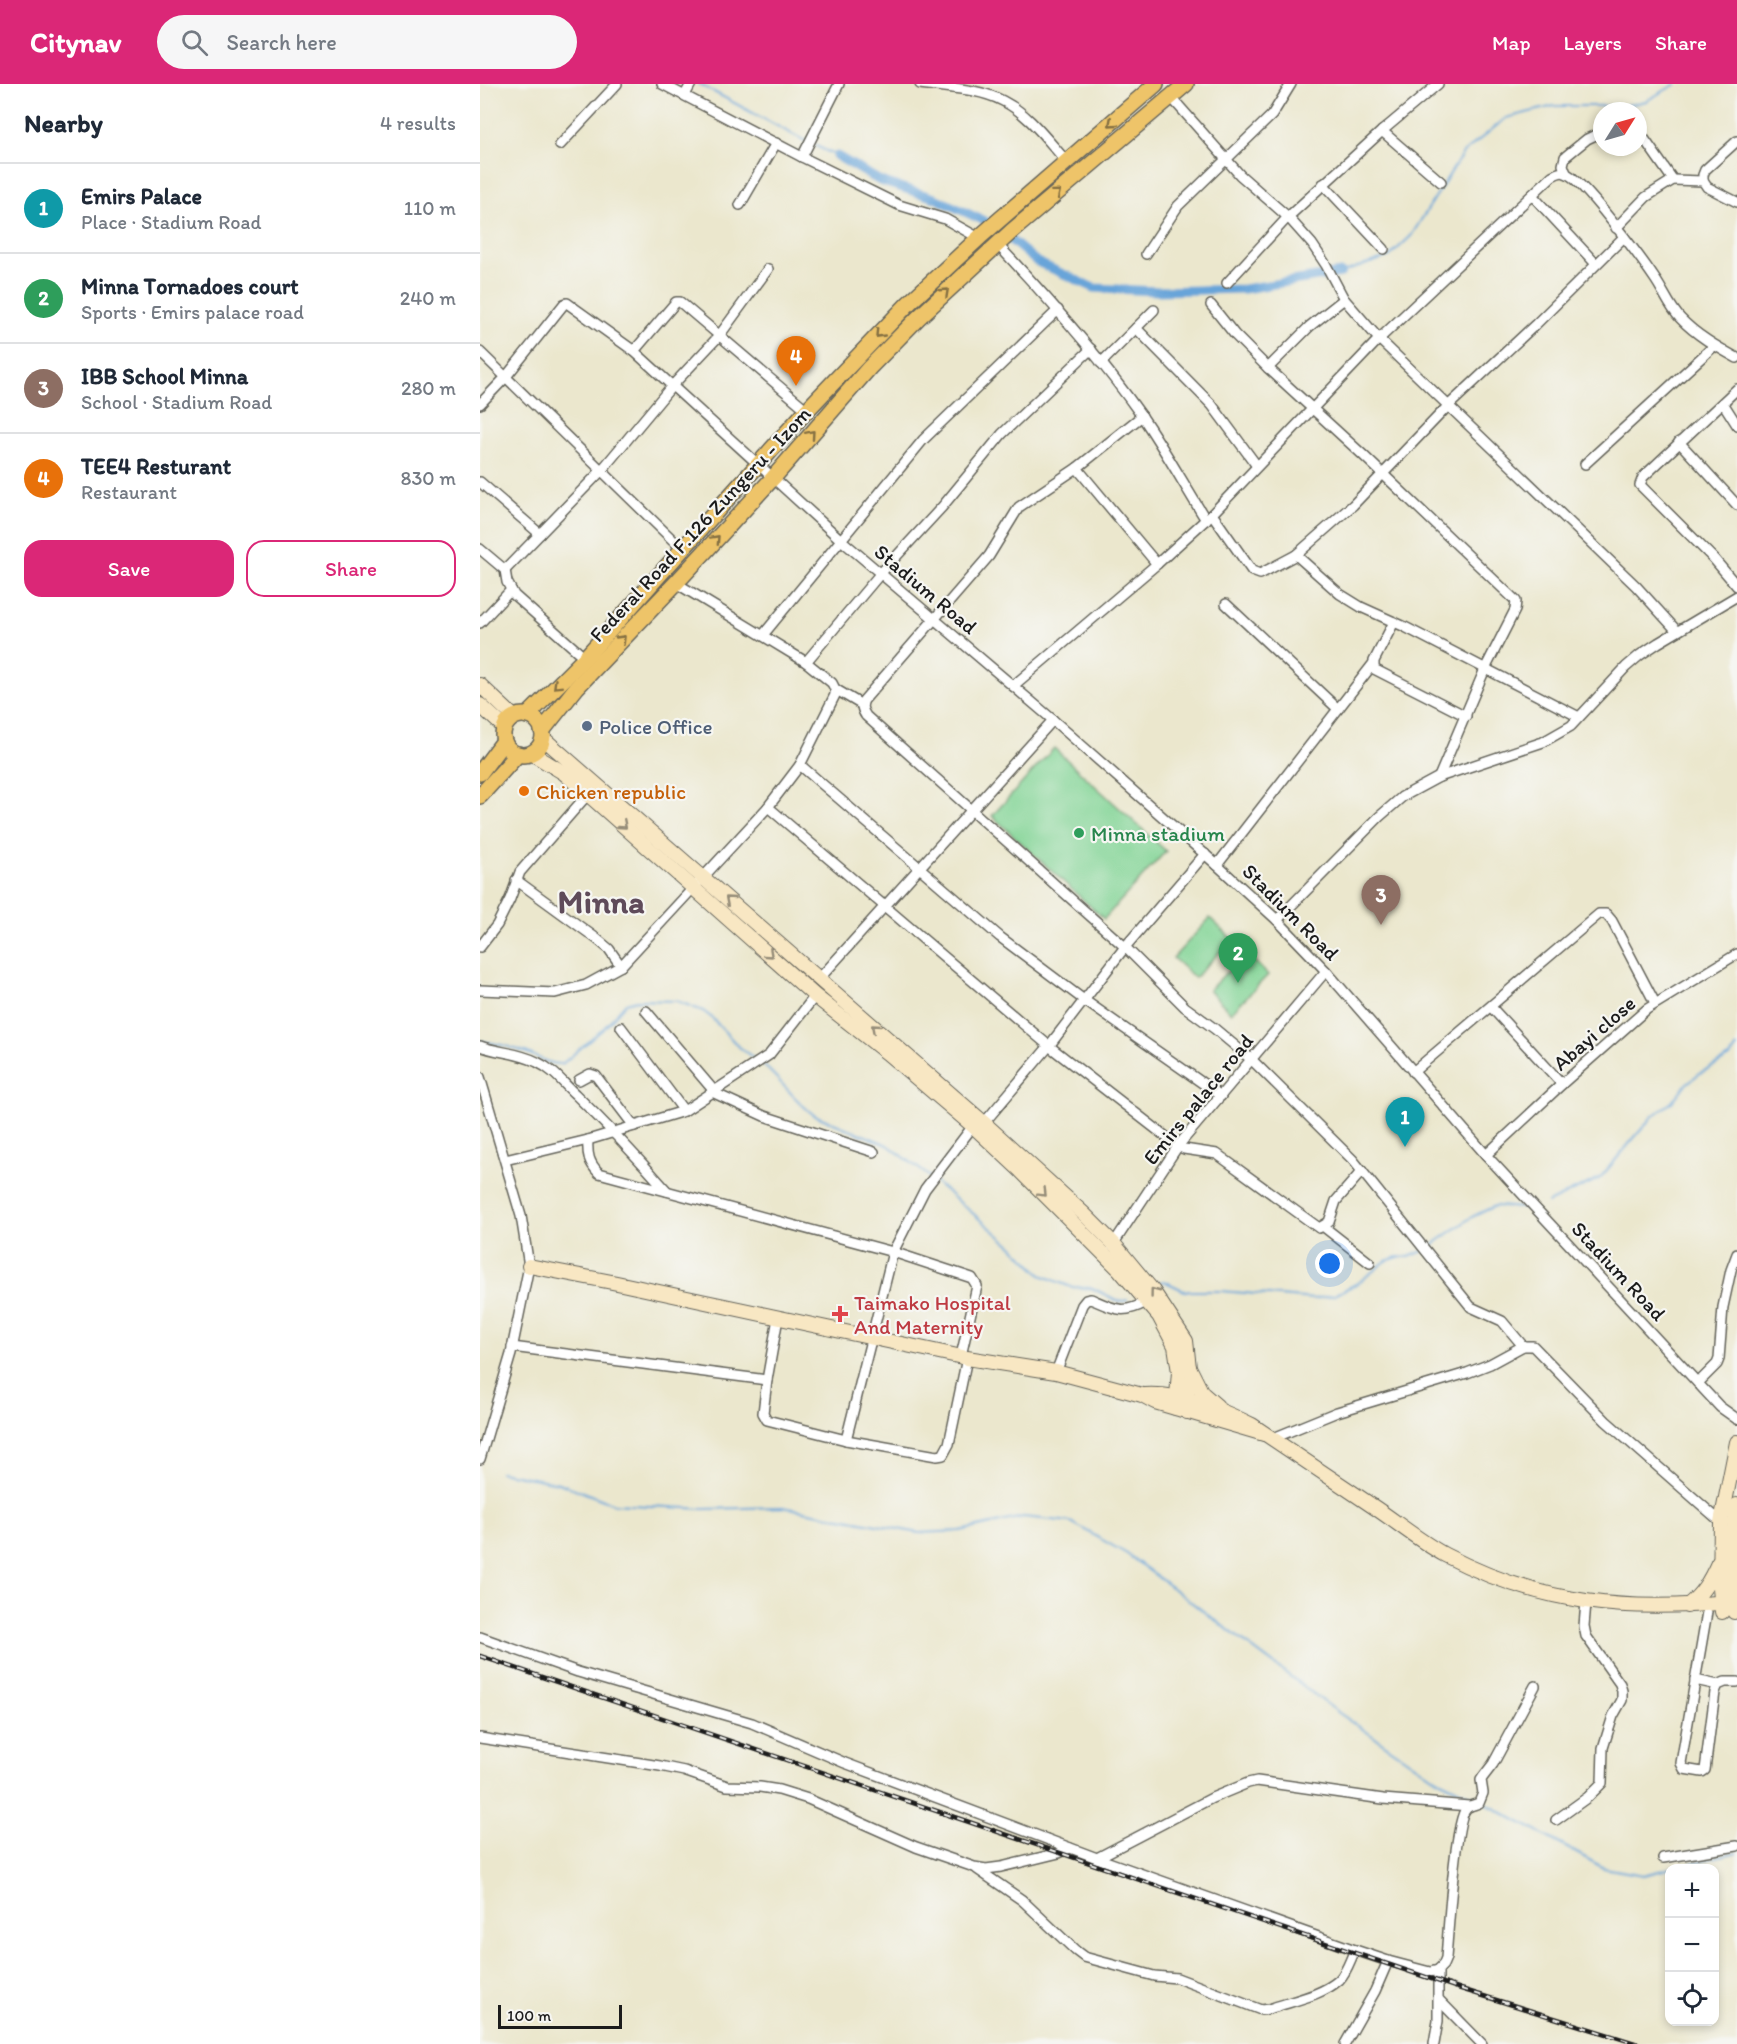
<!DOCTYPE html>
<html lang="en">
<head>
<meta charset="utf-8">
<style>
  body { margin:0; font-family:Itim,sans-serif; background:#f6f6f7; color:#1f2937 }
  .controls { position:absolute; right:18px; bottom:18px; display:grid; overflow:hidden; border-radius:12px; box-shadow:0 3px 9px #0003 }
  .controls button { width:54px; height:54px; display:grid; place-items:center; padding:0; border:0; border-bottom:2px solid #e0e1e3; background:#fff; color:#1f2937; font:30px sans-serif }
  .compass { position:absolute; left:1113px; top:18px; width:54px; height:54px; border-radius:50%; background:#fff; box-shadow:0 3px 9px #0003; rotate:53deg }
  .scale { position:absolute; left:18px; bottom:15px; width:124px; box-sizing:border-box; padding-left:6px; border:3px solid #1c1c1c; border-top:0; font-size:16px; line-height:21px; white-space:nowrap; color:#1c1c1c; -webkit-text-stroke:4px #f6f6f2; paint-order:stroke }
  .you { position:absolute; left:850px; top:1180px; width:21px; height:21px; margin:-15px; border:4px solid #fff; border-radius:50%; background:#1a73e8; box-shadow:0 0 0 9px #1a73e833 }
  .badge { display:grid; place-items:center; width:39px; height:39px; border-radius:50%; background:#db2777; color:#fff; font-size:20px; font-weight:700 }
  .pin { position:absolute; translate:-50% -50px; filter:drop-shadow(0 2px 3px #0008) }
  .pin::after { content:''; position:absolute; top:32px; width:21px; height:18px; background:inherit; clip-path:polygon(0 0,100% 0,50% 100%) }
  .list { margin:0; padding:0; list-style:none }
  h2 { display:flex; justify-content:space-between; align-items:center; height:78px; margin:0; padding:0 24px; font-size:26px }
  h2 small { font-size:20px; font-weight:400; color:#747a83 }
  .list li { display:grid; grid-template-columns:39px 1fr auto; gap:18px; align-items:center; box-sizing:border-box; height:90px; padding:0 24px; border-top:2px solid #e0e1e3 }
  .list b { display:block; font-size:22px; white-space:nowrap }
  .list p { margin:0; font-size:20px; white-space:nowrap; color:#747a83 }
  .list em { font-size:20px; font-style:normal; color:#747a83 }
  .actions { display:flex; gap:12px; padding:18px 24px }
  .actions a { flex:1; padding:14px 0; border:2px solid #db2777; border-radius:18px; text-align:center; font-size:21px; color:#db2777 }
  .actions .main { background:#db2777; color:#fff }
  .icon { flex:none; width:33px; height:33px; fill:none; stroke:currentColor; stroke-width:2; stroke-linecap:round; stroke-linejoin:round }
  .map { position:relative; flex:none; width:1257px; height:1960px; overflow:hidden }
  header { display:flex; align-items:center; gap:36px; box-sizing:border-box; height:84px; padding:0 30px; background:#db2777; color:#fff }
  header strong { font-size:28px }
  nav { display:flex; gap:33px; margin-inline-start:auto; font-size:21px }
  .search { width:420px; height:54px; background:#f6f6f7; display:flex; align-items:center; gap:15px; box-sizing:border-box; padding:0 21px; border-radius:33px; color:#747a83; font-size:22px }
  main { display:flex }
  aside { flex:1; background:#fff }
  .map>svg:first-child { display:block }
  .park { fill:#82d495; stroke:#4f7858; stroke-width:1.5 }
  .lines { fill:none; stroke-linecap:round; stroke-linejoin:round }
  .stream { stroke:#68a4d9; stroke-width:2 }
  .canal { stroke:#68a4d9; stroke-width:9 }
  .street-casing { stroke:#64635a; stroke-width:12 }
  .secondary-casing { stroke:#64635a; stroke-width:16 }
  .primary-casing { stroke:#64635a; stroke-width:18 }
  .street { stroke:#fff; stroke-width:9 }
  .secondary { stroke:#f8e7c3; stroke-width:14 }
  .primary { stroke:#eec469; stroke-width:15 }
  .rail-casing { stroke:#1c1c1c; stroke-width:4.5 }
  .rail { stroke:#f6f6f2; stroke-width:2; stroke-dasharray:7; stroke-linecap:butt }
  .oneway { stroke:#857042 }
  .oneway2 { stroke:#958c78 }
  .service-dot { fill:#5c6f8a; stroke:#f6f6f2; stroke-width:2 }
  .food-dot { fill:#e8710a; stroke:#f6f6f2; stroke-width:2 }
  .leisure-dot { fill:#2e9e5b; stroke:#f6f6f2; stroke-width:2 }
  .health-dot { fill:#e0444e; stroke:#f6f6f2; stroke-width:2 }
  .labels { text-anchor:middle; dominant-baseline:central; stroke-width:4.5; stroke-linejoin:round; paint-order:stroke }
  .street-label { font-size:21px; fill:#1c1c1c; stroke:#f6f6f2 }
  .service-label { font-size:21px; fill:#4e5e75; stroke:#f6f6f2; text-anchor:start }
  .food-label { font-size:21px; fill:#c56008; stroke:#f6f6f2; text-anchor:start }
  .leisure-label { font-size:21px; fill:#27864d; stroke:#f6f6f2; text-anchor:start }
  .health-label { font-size:21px; fill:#be3a42; stroke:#f6f6f2; text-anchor:start }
  .town-label { font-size:33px; font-weight:bold; fill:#5f4b5a; stroke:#f6f6f2 }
</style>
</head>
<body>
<header>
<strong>Citynav</strong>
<div class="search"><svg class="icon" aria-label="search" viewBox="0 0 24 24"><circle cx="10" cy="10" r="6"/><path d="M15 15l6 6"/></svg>Search here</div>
<nav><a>Map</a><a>Layers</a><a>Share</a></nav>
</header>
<main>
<aside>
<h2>Nearby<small>4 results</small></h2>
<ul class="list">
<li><span class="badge" style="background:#0f9aa8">1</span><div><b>Emirs Palace</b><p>Place · Stadium Road</p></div><em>110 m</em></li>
<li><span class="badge" style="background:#2e9e5b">2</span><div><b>Minna Tornadoes court</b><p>Sports · Emirs palace road</p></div><em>240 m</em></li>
<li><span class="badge" style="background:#8d6e63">3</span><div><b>IBB School Minna</b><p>School · Stadium Road</p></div><em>280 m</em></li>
<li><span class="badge" style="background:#e8710a">4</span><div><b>TEE4 Resturant</b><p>Restaurant</p></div><em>830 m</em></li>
</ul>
<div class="actions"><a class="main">Save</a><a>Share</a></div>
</aside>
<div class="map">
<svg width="1257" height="1960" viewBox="0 0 1257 1960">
  <rect width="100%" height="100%" fill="#f6f6f2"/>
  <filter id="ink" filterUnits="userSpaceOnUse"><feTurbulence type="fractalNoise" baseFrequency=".0167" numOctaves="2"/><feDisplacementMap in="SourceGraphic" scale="12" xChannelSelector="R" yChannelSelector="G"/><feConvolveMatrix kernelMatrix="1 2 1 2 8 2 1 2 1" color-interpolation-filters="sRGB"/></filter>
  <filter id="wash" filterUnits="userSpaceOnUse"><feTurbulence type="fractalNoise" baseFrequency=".008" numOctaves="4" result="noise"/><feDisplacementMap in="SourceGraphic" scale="24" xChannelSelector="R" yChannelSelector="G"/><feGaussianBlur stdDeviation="1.35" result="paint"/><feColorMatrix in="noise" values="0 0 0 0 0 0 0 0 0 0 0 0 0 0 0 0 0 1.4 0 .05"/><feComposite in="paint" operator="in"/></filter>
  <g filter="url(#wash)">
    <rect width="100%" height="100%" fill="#ebe7cd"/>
    <g class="park">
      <path d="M 574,664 L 686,767 L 624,835 L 512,732 Z"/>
      <path d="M 730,834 L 752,855 L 715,894 L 693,874 Z"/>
      <path d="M 766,869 L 788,891 L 751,929 L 729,906 Z"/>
    </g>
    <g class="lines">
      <g class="stream">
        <path d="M 219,0 L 327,58"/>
        <path d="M 332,60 L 357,72"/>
        <path d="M 861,189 L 910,172 L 931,152 L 983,69 L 1026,34 L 1074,22 L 1143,22 L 1166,17 L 1196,0"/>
        <path d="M 0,957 C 15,959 28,962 42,967 C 55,971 68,981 82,980 L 124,944 L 146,919 L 157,916 L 197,917 L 223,927 L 231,933 L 258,962 L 276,976"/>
        <path d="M 281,979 C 300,995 314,1016 334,1031 L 408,1061 L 450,1093"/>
        <path d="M 454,1097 L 532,1162 L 561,1191 L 591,1203 L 612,1204 L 640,1218 L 647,1216"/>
        <path d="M 1068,1119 L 1120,1094 L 1172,1033 L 1192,1018 L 1206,1000 L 1220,989 L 1250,973 L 1257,963"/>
        <path d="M 948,1164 L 992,1133 L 1015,1122 L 1044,1124"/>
        <path d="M 675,1200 L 684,1197 L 705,1207 L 741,1207 L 834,1215 L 855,1211 L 866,1205 L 878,1199 L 906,1177 L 918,1173 L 929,1173 L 943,1167"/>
        <path d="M 20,1388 L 79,1399 L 134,1420 L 224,1425 L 303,1423 L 439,1449 L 480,1447 L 543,1433 L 591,1438 L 647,1470 L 859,1629 L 951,1692 L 998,1715"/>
        <path d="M 1003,1718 L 1124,1784 L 1163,1791 L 1257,1768"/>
      </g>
      <path class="canal" d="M 357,72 L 400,97 L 455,114 L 513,141 L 557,178 L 614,204 L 677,207 L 764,205 L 861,189"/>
    </g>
  </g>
  <g filter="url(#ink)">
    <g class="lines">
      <g class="street-casing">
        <g id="street">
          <path d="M 182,0 L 322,73 L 419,121 L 465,135 L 499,154"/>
          <path d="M 440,0 C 467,4 498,4 523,17 C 549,30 568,57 587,78"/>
          <path d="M 205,11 L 211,0"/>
          <path d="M 691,13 L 760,91 L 808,133 L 832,160 L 846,181 L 864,215 L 899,255 L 1156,502 L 1197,547"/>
          <path d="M 902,47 L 961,98"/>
          <path d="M 80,61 L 137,0"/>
          <path d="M 322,73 L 359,0"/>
          <path d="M 1086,89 L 1083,81 L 1085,73 L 1107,55 L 1122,48"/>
          <path d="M 1193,96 L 1223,97 L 1227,103 L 1257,118"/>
          <path d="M 1223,97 L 1223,91 L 1225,86 L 1257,57"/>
          <path d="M 843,100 L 904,165"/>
          <path d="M 1052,111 L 1116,180"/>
          <path d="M 260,121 L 296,59"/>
          <path d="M 1136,144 L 1166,113 L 1193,96 L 1158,46"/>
          <path d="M 517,160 C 568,214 618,270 661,331 C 684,364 704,401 726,436"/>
          <path d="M 666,170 L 698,122 L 792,31 L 811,0"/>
          <path d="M 747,199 L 808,133 L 902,47 L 958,0"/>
          <path d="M 731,221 L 755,251 L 788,284 L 883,371 L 1036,517 L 1035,526 L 1005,585 L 959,693"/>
          <path d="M 656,244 L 732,321 L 777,382"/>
          <path d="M 154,267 L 196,218 L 200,218 L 327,326"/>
          <path d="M 0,268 L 202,465"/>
          <path d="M 621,279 L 674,226"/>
          <path d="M 788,284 L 830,242 L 864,215"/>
          <path d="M 1257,305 L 1163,393 L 1160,401 L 1234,475 L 1257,502"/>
          <path d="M 1243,319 L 1257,341"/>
          <path d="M 0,320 L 25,294 L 84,220 L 87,219 L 154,267 L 360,455 L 573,636 L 737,781 L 797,836 L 846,887 L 1006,1071 L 1240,1323 L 1257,1335"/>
          <path d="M 662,332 L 597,384 L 539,423 L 509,472 L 384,616 C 381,622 382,626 386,632 L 645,863 L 705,923 L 735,945 L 772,976 L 873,1076 L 991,1223 L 1022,1237 L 1043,1262"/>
          <path d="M 1199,358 L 1257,421"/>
          <path d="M 1105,380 L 1234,262"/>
          <path d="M 597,384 L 677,480"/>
          <path d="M 0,398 L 60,450"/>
          <path d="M 732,430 L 772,487 L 780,490 L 816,471 L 873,421 L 968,322 L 1056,240 L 1144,153"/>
          <path d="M 0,465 L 25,486 L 27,498 L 34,511 L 105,574"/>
          <path d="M 816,471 L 860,510 L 881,523 L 923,542 L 1099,633"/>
          <path d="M 25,486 L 121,387 L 191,303 L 239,252 L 288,185"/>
          <path d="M 746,520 L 858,625"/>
          <path d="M 914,538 L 894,577 L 894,585 L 986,632"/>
          <path d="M 0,539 L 31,506"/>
          <path d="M 283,551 L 443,356 L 578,226"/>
          <path d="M 326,578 L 400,490 L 462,423 L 522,350 L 611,265"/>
          <path d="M 533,602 L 677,480 L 732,430 L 899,255 L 1072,92 C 1076,90 1081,87 1085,89 C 1101,93 1163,177 1175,195 C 1184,208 1189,222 1200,234 C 1216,251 1237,263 1257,274"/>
          <path d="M 355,605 L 382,621"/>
          <path d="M 320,681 L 520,853 L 604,916 L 741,1012"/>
          <path d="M 288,723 L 569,962 L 698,1062 L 704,1065 L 737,1070 L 839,1144 L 849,1138 L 856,1117 L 882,1087"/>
          <path d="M 737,781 L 893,580"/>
          <path d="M 36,796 L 117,855 L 129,865 L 141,882"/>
          <path d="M 797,836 L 899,733 L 922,713 L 959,693 L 1063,658 L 1091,642 L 1146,583 L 1160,571 L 1178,559 L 1257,512"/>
          <path d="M 0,863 L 17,841 L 30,815 L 40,788 L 108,710"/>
          <path d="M 339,895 L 573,636"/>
          <path d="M 0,906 L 75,909 L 106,901 L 141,882 L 288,723 L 320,681 L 355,611 L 355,605 L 352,599 L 326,578 L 196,499"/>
          <path d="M 1011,923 L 1082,1000"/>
          <path d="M 166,927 L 234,1007"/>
          <path d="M 141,943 L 204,1027"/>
          <path d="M 0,962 C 19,969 37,968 57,978 C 74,986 82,998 95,1010 C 127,1041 157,1073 187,1107"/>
          <path d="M 933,988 L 1119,830 L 1126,830 L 1132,837 L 1175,919"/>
          <path d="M 0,993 L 41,1132 L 49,1182 L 31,1270 L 0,1375"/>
          <path d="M 99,996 L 110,990 L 116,992 L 154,1042"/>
          <path d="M 232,1008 L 284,1032 L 394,1068"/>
          <path d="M 504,1039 L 569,962 L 645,863 L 725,770"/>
          <path d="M 108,1056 C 107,1071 109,1079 119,1089 L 413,1168 L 492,1194 L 497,1202 L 481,1272"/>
          <path d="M 1006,1071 L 1082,1000 L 1167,925 L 1257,870"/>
          <path d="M 25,1076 L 108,1056 L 204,1027 L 289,971 L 335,912"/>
          <path d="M 844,1143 L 890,1179"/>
          <path d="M 632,1162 L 698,1062 L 846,887"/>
          <path d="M 32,1263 L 287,1296 L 298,1234"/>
          <path d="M 576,1288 L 602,1221 L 606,1216 L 611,1215 C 634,1225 643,1231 666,1218"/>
          <path d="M 287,1296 L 283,1329 L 287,1336 L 366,1356 L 413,1168 L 445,1105 L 493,1042"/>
          <path d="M 1218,1299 L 1237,1280 L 1239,1275 L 1243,1223 L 1251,1186 L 1257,1170"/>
          <path d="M 791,1355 L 857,1328 L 987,1289 L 1010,1280 L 1043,1262 L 1053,1262 L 1126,1337 L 1241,1438"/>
          <path d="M 366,1356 L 457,1372 L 463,1371 L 469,1360 L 487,1274"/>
          <path d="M 1227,1528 L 1201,1679 L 1204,1685 L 1222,1688 L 1225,1686 L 1235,1608 L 1238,1601 L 1245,1598 L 1257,1598"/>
          <path d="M 0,1553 L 98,1588 L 272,1639 L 365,1679 L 617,1774 L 875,1866 L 908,1877 L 950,1888 L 958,1886 L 963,1881 L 966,1874 C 968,1851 975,1736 986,1725 C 989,1721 995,1721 999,1719 L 1003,1709 L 1001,1696 L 1003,1693 L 1013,1680 L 1055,1602"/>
          <path d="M 1215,1596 L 1238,1601"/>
          <path d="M 0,1654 L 180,1682 L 204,1687 L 247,1702 L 280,1703 L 299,1706 L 328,1715 L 436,1763 L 494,1783 L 506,1785 L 521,1783 L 579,1769 L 590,1764"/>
          <path d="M 1076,1736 L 1108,1713 L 1122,1699 L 1123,1664 L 1133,1632 L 1142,1616 L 1142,1607 L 1140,1600 L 1106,1552 L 1104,1542 L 1106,1518"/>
          <path d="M 617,1774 L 732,1714 L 768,1699 L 777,1697 L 903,1715 L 989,1722"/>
          <path d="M 1183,1774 L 1257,1762"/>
          <path d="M 497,1785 L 542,1816 L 596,1867 L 604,1873 L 674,1892 L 697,1894 L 781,1926 L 789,1925 C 811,1917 841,1912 859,1896 C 867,1888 870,1876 875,1866"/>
          <path d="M 959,1916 L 1002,1960"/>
          <path d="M 865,1960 L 895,1907 L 908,1877"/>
          <path d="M 954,1960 L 958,1937 L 958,1886"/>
        </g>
      </g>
      <g class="secondary-casing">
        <g id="secondary">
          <path d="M 0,601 L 34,633"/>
          <path d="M 0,621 L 24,643"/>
          <path d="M 63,654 L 504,1039 L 604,1130 L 634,1160 L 673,1207 L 706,1257 L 709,1284 L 707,1328"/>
          <path d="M 51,669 L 84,689 L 335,912 L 407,969 L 493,1042 L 541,1087 L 639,1185 L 679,1232 L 695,1262 L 699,1288 L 696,1324"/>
          <path d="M 49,1182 L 137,1199 L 487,1274 L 576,1288 L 662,1311 L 675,1318 L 784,1350"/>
          <path d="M 710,1285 L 722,1309 L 737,1322"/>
          <path d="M 665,1311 C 703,1309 739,1325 772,1341 C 813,1369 855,1397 897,1425 C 919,1440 941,1458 965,1471 C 1061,1521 1151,1529 1257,1517"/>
          <path d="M 1207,1522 C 1222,1510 1230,1497 1238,1479"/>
          <path d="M 1242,1528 L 1240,1503 L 1241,1438 L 1257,1358"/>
          <path d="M 1254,1528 L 1252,1503 L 1253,1452 L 1257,1421"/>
        </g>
      </g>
      <g class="primary-casing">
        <g id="primary">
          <circle cx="43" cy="651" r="20"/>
          <path d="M 47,632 L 105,574 L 327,326 L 429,219 L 502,151 L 676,0"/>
          <path d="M 62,647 L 97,603 L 196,499 L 293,394 L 389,284 L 438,234 L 532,147 L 706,0"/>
          <path d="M 0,689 L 24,657"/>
          <path d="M 0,712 L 38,670"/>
        </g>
      </g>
      <use href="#street" class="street"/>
      <use href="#secondary" class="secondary"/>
      <use href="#primary" class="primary"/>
      <g class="rail-casing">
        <path id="rail" d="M 0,1572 L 981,1905 L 1158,1960"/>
      </g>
      <use href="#rail" class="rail"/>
    </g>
    <defs><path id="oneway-chevron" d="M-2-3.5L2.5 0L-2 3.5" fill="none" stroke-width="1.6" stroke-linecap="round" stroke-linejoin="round" transform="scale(1.5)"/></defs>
    <g class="oneway">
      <use href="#oneway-chevron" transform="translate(632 39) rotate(139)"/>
      <use href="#oneway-chevron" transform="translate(577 109) rotate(-40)"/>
      <use href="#oneway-chevron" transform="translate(465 208) rotate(-43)"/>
      <use href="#oneway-chevron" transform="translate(399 250) rotate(134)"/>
      <use href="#oneway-chevron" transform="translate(331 350) rotate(-49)"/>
      <use href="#oneway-chevron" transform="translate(236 455) rotate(-47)"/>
      <use href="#oneway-chevron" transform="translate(142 555) rotate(-46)"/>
      <use href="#oneway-chevron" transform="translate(77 601) rotate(136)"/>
    </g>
    <g class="oneway2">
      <use href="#oneway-chevron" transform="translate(143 741) rotate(41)"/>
      <use href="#oneway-chevron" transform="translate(249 816) rotate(-139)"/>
      <use href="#oneway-chevron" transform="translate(289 870) rotate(42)"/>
      <use href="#oneway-chevron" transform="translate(395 944) rotate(-139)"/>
      <use href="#oneway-chevron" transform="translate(563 1109) rotate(45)"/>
      <use href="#oneway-chevron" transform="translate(674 1208) rotate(-127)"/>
    </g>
  </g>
  <circle class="service-dot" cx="107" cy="642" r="6"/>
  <circle class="food-dot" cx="44" cy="707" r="6"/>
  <circle class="leisure-dot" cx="599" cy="749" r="6"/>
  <path class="health-dot" d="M357 1221h6v6h6v6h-6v6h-6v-6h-6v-6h6z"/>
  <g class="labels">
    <g class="street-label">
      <text transform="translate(220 440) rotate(-47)">Federal Road F.126 Zungeru - Izom</text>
      <text transform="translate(446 505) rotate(40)">Stadium Road</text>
      <text transform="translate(811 828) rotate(45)">Stadium Road</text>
      <text transform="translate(1114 949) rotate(-41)">Abayi close</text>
      <text transform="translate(718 1015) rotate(-51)">Emirs palace road</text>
      <text transform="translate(1139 1187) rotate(47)">Stadium Road</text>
    </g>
    <g class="service-label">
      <text x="119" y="642">Police Office</text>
    </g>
    <g class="food-label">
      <text x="56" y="707">Chicken republic</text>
    </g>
    <g class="leisure-label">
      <text x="611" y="749">Minna stadium</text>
    </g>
    <g class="health-label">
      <text x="374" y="1218">Taimako Hospital<tspan x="374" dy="24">And Maternity</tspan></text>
    </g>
    <g class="town-label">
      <text x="121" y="817">Minna</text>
    </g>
  </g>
</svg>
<div class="controls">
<button>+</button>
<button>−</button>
<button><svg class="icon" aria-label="locate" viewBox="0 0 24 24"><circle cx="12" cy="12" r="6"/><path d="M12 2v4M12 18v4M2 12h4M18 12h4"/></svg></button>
</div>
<svg class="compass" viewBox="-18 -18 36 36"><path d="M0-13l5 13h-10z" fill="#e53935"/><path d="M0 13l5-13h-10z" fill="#747a83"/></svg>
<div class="scale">100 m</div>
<div class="you"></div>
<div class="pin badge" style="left:925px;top:1063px;background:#0f9aa8">1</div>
<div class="pin badge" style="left:758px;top:899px;background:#2e9e5b">2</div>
<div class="pin badge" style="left:901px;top:841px;background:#8d6e63">3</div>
<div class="pin badge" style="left:316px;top:302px;background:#e8710a">4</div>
</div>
</main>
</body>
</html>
